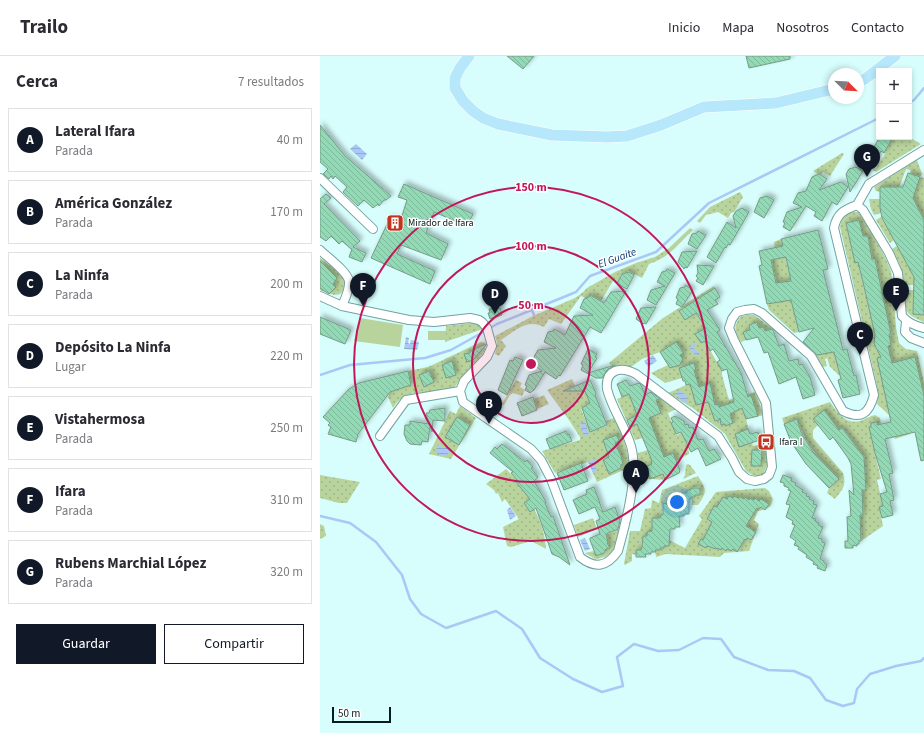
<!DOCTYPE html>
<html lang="es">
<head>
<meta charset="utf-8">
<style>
  body { margin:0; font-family:"Source Sans 3",sans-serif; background:#f7f7f7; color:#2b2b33 }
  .controls { position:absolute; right:12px; top:12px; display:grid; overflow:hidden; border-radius:0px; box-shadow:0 2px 6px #0003 }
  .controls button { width:36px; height:36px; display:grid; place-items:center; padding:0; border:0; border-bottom:1px solid #e1e1e2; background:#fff; color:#2b2b33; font:20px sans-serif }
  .compass { position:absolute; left:508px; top:12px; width:36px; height:36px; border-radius:50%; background:#fff; box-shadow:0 2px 6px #0003; rotate:114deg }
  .scale { position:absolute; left:12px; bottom:10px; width:59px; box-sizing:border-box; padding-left:4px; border:2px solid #091c1b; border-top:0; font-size:11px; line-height:14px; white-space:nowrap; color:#091c1b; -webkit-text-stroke:3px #fff; paint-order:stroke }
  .you { position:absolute; left:357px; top:446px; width:14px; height:14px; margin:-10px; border:3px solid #fff; border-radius:50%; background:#1a73e8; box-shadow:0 0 0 6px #1a73e833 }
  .badge { display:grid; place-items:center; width:26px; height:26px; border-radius:50%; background:#111827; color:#fff; font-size:13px; font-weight:700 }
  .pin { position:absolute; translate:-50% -33px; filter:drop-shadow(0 1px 2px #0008) }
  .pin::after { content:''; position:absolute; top:21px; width:14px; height:12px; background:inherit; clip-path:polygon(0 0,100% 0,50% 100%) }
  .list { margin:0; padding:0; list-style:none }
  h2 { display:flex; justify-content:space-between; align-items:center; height:52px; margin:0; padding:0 16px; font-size:17px }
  h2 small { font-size:13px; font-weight:400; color:#7c7c81 }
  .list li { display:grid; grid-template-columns:26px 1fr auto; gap:12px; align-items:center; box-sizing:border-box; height:64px; margin:0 8px 8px; padding:0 8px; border:1px solid #e1e1e2; border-radius:0px }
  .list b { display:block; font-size:15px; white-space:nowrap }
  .list p { margin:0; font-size:13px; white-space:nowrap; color:#7c7c81 }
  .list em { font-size:13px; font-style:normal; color:#7c7c81 }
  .actions { display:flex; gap:8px; padding:12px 16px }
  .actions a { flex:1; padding:9px 0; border:1px solid #111827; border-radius:0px; text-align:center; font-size:14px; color:#111827 }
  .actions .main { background:#111827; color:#fff }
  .map { position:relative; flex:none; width:604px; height:677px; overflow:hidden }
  header { display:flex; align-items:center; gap:24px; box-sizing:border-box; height:56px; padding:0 20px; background:#fff; border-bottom:1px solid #e1e1e2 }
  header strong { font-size:19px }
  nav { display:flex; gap:22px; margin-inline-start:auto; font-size:14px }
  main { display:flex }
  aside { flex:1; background:#fff }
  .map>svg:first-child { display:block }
  .grass { fill:url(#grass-dots); fill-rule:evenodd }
  .park { fill:#b9d39d }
  .water { fill:url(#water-rules) }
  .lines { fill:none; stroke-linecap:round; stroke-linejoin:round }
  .stream { stroke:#aac8f5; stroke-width:2.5 }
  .building { fill:url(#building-back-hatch); stroke:#779b87; fill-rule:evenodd; filter:url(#shadow) }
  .minor-casing { stroke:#73a2a0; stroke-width:10 }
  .major-casing { stroke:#fff; stroke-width:12 }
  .minor { stroke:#fff; stroke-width:8 }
  .major { stroke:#b6e7fb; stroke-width:11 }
  .ring { fill:none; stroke:#c2185b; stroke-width:2 }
  .labels { text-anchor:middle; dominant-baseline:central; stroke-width:3; stroke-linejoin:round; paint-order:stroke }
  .poi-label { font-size:10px; fill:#091c1b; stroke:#fff; text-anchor:start }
  .water-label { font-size:11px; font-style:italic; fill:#033371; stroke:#fff }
  .centre { fill:#c2185b; stroke:#fff; stroke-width:2 }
  .ring-label { font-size:12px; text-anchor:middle; font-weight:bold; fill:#c2185b; stroke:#fff; stroke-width:3; stroke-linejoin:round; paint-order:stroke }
</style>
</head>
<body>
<header>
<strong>Trailo</strong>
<nav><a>Inicio</a><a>Mapa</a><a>Nosotros</a><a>Contacto</a></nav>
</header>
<main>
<aside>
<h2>Cerca<small>7 resultados</small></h2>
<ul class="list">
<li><span class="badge">A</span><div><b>Lateral Ifara</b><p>Parada</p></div><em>40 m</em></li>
<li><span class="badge">B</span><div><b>América González</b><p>Parada</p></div><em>170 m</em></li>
<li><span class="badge">C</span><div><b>La Ninfa</b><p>Parada</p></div><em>200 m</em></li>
<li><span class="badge">D</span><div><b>Depósito La Ninfa</b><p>Lugar</p></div><em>220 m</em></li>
<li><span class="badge">E</span><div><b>Vistahermosa</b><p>Parada</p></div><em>250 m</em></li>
<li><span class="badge">F</span><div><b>Ifara</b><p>Parada</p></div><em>310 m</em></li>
<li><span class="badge">G</span><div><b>Rubens Marchial López</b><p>Parada</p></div><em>320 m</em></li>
</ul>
<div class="actions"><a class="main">Guardar</a><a>Compartir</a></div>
</aside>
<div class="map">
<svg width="604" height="677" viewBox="0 0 604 677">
  <defs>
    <pattern id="grass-dots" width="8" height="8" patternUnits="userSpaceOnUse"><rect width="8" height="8" fill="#b9d39d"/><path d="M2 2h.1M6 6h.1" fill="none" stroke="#9eb587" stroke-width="1.8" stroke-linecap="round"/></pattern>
    <pattern id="water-rules" width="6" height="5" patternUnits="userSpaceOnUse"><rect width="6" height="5" fill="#aac8f5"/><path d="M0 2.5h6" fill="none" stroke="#91abd1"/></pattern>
    <pattern id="building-back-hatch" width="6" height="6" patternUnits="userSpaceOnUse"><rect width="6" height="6" fill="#92dab5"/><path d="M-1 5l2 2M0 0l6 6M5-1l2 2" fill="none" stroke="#7dba9b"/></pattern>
    <filter id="shadow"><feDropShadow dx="3" dy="-3" stdDeviation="2" flood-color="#0004"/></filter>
  </defs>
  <rect width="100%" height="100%" fill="#d7fefc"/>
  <g class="grass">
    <path d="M 573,81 L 579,81 L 584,84 L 586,81 L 589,81 L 601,88 L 556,116 L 553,114 L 556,112 L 565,98 L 564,97 Z"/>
    <path d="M 522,97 L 524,98 L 510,120 L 503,116 L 500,119 L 493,115 Z"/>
    <path d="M 597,104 L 602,118 L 600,121 L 604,122 L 604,164 L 593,142 L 600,121 L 590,118 L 591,114 L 586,113 L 579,132 L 560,131 L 560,136 L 556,135 L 554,131 Z"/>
    <path d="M 420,136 L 423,141 L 414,156 L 411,157 L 408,162 L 398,156 L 386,159 L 380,167 L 377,165 L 390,151 Z"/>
    <path d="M 549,143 L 560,143 L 561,157 L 554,159 L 551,153 Z"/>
    <path d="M 532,156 L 539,156 L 543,160 L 565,201 L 571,215 L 573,230 L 576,272 L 579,287 L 586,293 L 597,295 L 604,327 L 604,358 L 575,307 L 590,378 L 575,383 L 557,302 L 570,360 L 557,348 L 558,336 L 555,321 L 520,171 L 522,161 L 527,157 ZM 539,165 L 543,180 L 548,180 L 552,203 L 555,203 L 571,278 L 570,281 L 571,289 L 562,294 L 557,295 L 554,287 L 555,279 L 538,206 L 535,207 L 526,168 Z"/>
    <path d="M 561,161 L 574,184 L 570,187 L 556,164 Z"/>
    <path d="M 370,172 L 373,174 C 359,187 349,202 329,208 L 322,222 L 308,215 L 305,219 L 301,218 L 298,227 L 293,225 L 281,245 L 271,239 L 268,243 L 261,240 L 241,268 L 229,263 L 224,271 C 207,262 195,275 181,284 L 186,290 L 179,300 L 175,298 L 177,287 L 175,280 L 213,260 L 255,242 L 262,237 L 267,232 L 295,216 L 316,207 L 335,201 L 349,192 Z"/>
    <path d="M 461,183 L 471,224 L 467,226 L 479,276 L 474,277 L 449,254 L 447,248 L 461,245 L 451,204 L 455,203 L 453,192 L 455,191 L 454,186 Z"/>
    <path d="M 577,190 L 594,221 L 594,229 L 588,229 L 585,227 L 579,207 L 572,193 Z"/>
    <path d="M 0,202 C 7,208 19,215 24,223 C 25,226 25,229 24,232 C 21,244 8,237 0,234 Z"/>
    <path d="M 394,230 L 395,232 L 359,255 L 365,264 L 376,257 L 385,272 L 376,278 L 381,287 L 385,285 L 402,315 L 402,319 L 409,344 L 435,336 L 444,359 L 426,363 L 433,390 L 446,387 L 448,407 L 443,419 C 437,422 432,419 426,415 L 405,378 L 374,353 L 348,337 L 366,329 L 365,325 L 362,322 L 345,327 L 331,317 L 348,309 L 340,296 L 322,303 L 311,311 L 294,313 L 289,307 L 343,262 Z"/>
    <path d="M 584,234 L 594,234 L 593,258 L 604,259 L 604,266 C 583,257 585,256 584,234 Z"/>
    <path d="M 427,259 L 434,259 L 453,273 L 445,275 L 443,271 L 439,272 L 437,267 L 429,269 L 430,274 L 423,276 L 426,284 L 421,286 C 414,275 413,270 421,260 Z"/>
    <path d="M 152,267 L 157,268 L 163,273 L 125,286 L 126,270 Z"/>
    <path d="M 161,286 L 165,287 L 165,294 C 158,305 147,315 139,325 C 137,328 135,331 133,332 C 112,342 88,327 73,352 L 68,341 L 70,336 L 91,329 L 88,315 L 108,311 Z"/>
    <path d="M 514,294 L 520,320 L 510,311 L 507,302 L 505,303 L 507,310 L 503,311 L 495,299 Z"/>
    <path d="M 252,323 L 255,330 L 252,331 L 254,335 L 265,335 L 270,347 L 261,353 L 270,376 L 287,370 L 286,365 L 294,362 C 303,380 307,391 310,411 L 277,426 L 268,406 L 235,417 L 222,395 L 260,384 L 260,381 L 249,364 L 227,334 Z"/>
    <path d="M 196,324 L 202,327 L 200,331 L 205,334 L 202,340 L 193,337 L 190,339 L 184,349 L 181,349 Z"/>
    <path d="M 309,338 L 314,350 L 331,347 L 342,342 L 356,353 L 348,357 L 356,378 L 357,379 L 361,377 L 367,387 L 369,396 L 369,398 L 356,405 L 360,414 L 359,417 L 345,424 L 319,422 L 318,397 L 328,394 L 323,382 L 315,384 L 297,343 Z"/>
    <path d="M 224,339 L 229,348 L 217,353 L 214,343 Z"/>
    <path d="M 510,346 C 517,356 526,369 540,365 C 546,363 550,360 555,359 L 560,362 L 561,368 L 549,372 L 561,423 L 557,424 L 563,450 L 559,451 L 563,470 L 541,485 L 540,459 L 543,459 L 542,434 L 546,434 L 544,401 L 523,372 L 519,374 L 504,355 L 498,369 L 493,374 L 493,382 L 523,417 C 527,430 522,434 515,443 L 507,437 L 509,432 L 519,423 C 500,404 486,389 477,364 L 464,368 L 462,362 Z"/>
    <path d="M 140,350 L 156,362 L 131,403 L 109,398 L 130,355 L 136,358 Z"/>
    <path d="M 368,408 L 370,409 L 376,417 L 363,423 L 365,419 L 366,409 Z"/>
    <path d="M 186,413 L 197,424 L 195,425 L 202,434 L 213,425 L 220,436 L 204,447 L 210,456 L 214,453 C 221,465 225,479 226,493 L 211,485 L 191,491 L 187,490 L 183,471 L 199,463 L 185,443 L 182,446 L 178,437 L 176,438 L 174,434 L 166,428 Z"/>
    <path d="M 0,419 L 40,426 L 27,447 L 19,447 L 0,442 Z"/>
    <path d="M 378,420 C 387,434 387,436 378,449 L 372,449 L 372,441 L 375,441 L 375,439 L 380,439 L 380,430 L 371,432 L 371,434 L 367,434 L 367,437 L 362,437 L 362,439 L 357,439 L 357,441 L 352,441 L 352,443 L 347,444 L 347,448 L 343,447 L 342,459 L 341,459 L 340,462 L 332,462 L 332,475 L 327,476 L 327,480 L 323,480 L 321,494 L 316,499 L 312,498 L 312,505 L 305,509 L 304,508 L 310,475 L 320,475 L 325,453 L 331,452 L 332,444 L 339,447 L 342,434 Z"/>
    <path d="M 445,432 L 449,435 L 453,443 L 451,449 L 447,453 L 438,455 L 434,464 L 439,468 L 429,495 L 404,497 L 400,501 L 346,498 L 336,501 L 335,494 L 340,494 L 340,492 L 344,492 L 344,490 L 349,490 L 349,484 L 365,492 L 382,463 L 379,460 L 396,436 Z"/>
    <path d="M 273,462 L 277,473 L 258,481 L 254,469 Z"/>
    <path d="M 0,468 L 4,470 L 6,480 L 0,483 Z"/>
    <path d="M 299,473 C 295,490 296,501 275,503 L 265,497 L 274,495 L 277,499 L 284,497 L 285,495 L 284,494 L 289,491 L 286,479 Z"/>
  </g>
  <g class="park">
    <path d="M 40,262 L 83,269 L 80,291 L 34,285 Z"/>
    <rect x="108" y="275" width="18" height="9"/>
  </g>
  <g class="water">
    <path d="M 36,88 L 47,98 L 42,104 L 30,93 Z"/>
    <path d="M 86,281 L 89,282 L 88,287 L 90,288 L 91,284 L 99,286 L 97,294 L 84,293 Z"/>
    <path d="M 371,288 L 376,288 L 373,293 L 380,296 L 379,298 L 374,299 L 374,296 L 370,294 Z"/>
    <path d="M 333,299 L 337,305 L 328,311 L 324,305 Z"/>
    <path d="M 360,334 L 369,343 L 365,347 L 355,338 Z"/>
    <path d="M 265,366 L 269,379 L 264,380 L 260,368 Z"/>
    <path d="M 119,389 L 124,392 L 130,392 L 131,395 L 126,399 L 120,399 L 116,395 L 117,390 Z"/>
    <path d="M 276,403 L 277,407 L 274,408 L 277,415 L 273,417 L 268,406 Z"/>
    <path d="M 190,451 L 196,460 L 190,464 L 187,454 Z"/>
    <path d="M 265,482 L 270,493 L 265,495 L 260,484 Z"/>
  </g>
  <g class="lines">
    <g class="stream">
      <path d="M 589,47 L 594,44 L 604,32"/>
      <path d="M 209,247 L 214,259"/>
      <path d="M 170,272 L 177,268 L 256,236 L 270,220 L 336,196 L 389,147 L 559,62"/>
      <path d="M 0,319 L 30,309 L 105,302 L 131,294 L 165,275"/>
      <path d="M 0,460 L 30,467 L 56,486 L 82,519 L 90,543 L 101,558 L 126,572 L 176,555 L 202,573 L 220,602 L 253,623 L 282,636 L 303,630 L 297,601 L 314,588 L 338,595 L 359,594 L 383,582 L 401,583 L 414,601 L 448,614 L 474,615 L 490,622 L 506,644 L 523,650 L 534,647 L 537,633 L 550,618 L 576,610 L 601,605 L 604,602"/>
    </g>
  </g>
  <g class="building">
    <path d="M 187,0 L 214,0 L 203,13 Z"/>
    <path d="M 426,0 L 470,0 L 470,3 L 429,12 Z"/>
    <path d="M 0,69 L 25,100 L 71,140 L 66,144 L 64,144 L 59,150 L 58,148 L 53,152 L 44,144 L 38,150 L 23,136 L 27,131 L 15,120 L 13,123 L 11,120 L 9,123 L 3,118 L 8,113 L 0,106 Z"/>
    <path d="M 557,81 L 573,81 L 564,97 L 561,95 L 550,114 L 541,108 L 547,94 L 554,91 L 558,84 Z"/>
    <path d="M 536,111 L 543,115 L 530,136 L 526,118 L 529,113 Z"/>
    <path d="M 588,117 L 600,121 L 593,142 L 604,164 L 604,259 L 593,258 L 594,221 L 562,162 L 560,152 L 560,131 L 583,131 Z"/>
    <path d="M 499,118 L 507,123 L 499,134 L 521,126 L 528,131 L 517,149 L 512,146 L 502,165 L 494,160 L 496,156 L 486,150 L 470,175 L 463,171 L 465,167 L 463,166 L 467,156 L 482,151 L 473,147 L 478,137 L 486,135 L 492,121 Z"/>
    <path d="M 84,128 L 153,158 L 147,170 L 114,156 L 106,177 L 128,188 L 121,204 L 81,189 L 77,198 L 115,215 L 110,228 L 51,202 L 70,162 L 80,166 L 87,144 L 78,141 Z"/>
    <path d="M 6,138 L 11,142 L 4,148 L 40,185 L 33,191 L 46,197 L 42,206 L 29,201 L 32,193 L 31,193 L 22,185 L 19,188 L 11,180 L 6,185 L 0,181 L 0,143 Z"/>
    <path d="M 447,140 L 454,144 L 444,162 L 434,156 L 440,142 Z"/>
    <path d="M 422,152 L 429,156 L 410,189 L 408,188 L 406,192 L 405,191 L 396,207 L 387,201 L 407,166 L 416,172 L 413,160 L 416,155 Z"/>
    <path d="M 539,164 L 543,180 L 548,180 L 552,203 L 555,203 L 571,278 L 569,278 L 571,289 L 568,290 L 572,307 L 595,301 L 604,339 L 604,404 L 601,405 L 595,376 L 565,383 L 573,417 L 569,418 L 574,444 L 570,445 L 573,459 L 562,462 L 559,451 L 563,450 L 560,438 L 567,436 L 555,397 L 549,371 L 551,371 L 551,367 L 557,366 L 557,369 L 571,366 L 557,302 L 561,301 L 556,292 L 554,287 L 555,279 L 543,226 L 538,206 L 535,207 L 526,167 Z"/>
    <path d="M 498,174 L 508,213 L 503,214 L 523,294 L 527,293 L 534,320 L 536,319 L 540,338 L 523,342 L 518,324 L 521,323 L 514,296 L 497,299 L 483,286 L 494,272 L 479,276 L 471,244 L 447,248 L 439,210 L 442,209 L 439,195 L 463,190 L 461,183 ZM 466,201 L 471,225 L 456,227 L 451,204 Z"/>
    <path d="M 378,175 L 386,179 L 377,193 L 368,188 L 372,178 L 377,177 Z"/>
    <path d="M 377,195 L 367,212 L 365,211 L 364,213 L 358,206 L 362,196 Z"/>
    <path d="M 0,205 L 17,222 L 13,228 L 16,231 L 9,238 L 0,232 Z"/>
    <path d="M 377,209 L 394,210 L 383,229 L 376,225 L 378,222 L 376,220 L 378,217 Z"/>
    <path d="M 347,213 L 355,217 L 336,249 L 327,244 L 331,234 L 345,230 L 337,226 L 342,216 L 346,215 Z"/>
    <path d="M 309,216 L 314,219 L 307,233 L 297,228 L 302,218 Z"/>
    <path d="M 365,229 L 373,234 L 362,251 L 356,248 L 358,243 L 356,242 L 360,232 L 365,231 Z"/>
    <path d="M 395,232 L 400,241 L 395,244 L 398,248 L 387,254 L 400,274 L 397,276 L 421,317 L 428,341 L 431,339 L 438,360 L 426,363 L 422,352 L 410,358 L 413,367 L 405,370 L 405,368 L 401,369 L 400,362 L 399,364 L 395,365 L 388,346 L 376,349 L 370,328 L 366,329 L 365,325 L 363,325 L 359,312 L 374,307 L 376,314 L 374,314 L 379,331 L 390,327 L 395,349 L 399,348 L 399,351 L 414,346 L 407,313 L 402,315 L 397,306 L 400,304 L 393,293 L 390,295 L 385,285 L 381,287 L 375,278 L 386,272 L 376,257 L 365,264 L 359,255 Z"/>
    <path d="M 306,235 L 281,277 L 270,271 L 240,320 L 239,319 L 236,323 L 225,316 L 214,334 L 210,337 L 205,334 L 207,330 L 205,329 L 209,319 L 222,315 L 214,309 L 215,306 L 213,304 L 215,299 L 218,294 L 236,292 L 224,286 L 228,276 L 233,275 L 234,273 L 245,279 L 254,260 L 273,259 L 260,252 L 264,243 L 269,241 L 270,239 L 284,247 L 291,236 Z"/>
    <path d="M 336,251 L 326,268 L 324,267 L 323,268 L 316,263 L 321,252 Z"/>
    <path d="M 180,252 L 182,259 L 170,263 L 168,257 L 170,257 L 169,253 Z"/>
    <path d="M 0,261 L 31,274 L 25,288 L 0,278 Z"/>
    <path d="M 437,266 L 439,272 L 443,271 L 445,275 L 452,273 L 453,274 L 459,290 L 464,288 L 469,305 L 478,303 L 479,309 L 482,308 L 490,321 L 495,339 L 483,343 L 476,321 L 459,328 L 448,296 L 444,297 L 438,281 L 426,284 L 423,276 L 430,274 L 429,269 Z"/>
    <path d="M 356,286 L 364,297 L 360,299 L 363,302 L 360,309 L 350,312 L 340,296 Z"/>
    <path d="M 166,288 L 166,289 L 153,304 L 147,306 L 144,298 L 150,297 L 150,295 Z"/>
    <path d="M 268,293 L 277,298 L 275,301 L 277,302 L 268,317 L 295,309 L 287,314 L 282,322 L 276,322 L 261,314 L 263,309 L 261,308 Z"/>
    <path d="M 195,301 L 203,304 L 187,339 L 178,334 L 190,304 L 193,305 Z"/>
    <path d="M 132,305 L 136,319 L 126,322 L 122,309 Z"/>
    <path d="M 88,315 L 91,329 L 70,336 L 38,378 L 36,386 L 8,378 L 11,371 L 8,369 L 10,367 L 3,361 L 29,333 L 39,327 Z"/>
    <path d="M 109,315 L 114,326 L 104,331 L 99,319 Z"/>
    <path d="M 270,324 L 276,337 L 275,339 L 287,369 L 270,376 L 262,352 L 270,347 L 265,335 L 243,335 Z"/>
    <path d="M 306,324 L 310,330 L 319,327 L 321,329 L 325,339 L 331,336 L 340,343 L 336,344 L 341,357 L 329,362 L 344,401 L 353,397 L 360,414 L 359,417 L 345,424 L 343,418 L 330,423 L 325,411 L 332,408 L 331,405 L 332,405 L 317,368 L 310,371 L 307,364 L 317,359 L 309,338 L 302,341 L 297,328 Z"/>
    <path d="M 213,341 L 217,354 L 202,360 L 197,347 Z"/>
    <path d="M 125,352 L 125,365 L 113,364 L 112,376 L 110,370 L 108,386 L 102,385 L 101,389 L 90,388 L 87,385 L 84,378 L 85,369 L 90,369 L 90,365 L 109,368 L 106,357 L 109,357 L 110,354 Z"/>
    <path d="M 504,354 L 519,374 L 522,372 L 544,401 L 546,434 L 542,434 L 543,459 L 540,459 L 541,485 L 539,485 L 539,488 L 537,488 L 537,490 L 533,489 L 533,492 L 525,492 L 525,485 L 528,485 L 527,461 L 531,460 L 529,434 L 534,439 L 531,408 L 528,402 L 513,381 L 510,384 L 493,363 Z"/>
    <path d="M 355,360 L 364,365 L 365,369 L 368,368 L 369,372 L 373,371 L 378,384 L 383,383 L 389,395 L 394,393 L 401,403 L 386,410 L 378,392 L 371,396 L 361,376 L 356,378 L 351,367 L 353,366 L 351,362 Z"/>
    <path d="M 137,361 L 150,369 L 139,389 L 125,381 Z"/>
    <path d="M 477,363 L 481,376 L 493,396 L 519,423 L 509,432 L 486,408 L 471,386 L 464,368 Z"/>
    <path d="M 428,373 L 430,378 L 438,376 L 440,384 L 419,391 L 415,378 Z"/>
    <path d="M 246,375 L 248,379 L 249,378 L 252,385 L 230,393 L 226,383 Z"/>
    <path d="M 297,379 L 299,385 L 295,387 L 301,400 L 303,408 L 301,409 L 301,412 L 289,418 L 283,404 L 289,401 L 283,384 Z"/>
    <path d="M 182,388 L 205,406 L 207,404 L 213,411 L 211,412 L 218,421 L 214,425 L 226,446 L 225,447 L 231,461 L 233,460 L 250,509 L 239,501 L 232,498 L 216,452 L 210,456 L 204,447 L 210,443 L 195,425 L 197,424 L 191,417 L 193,416 L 170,397 L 175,391 L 177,393 Z"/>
    <path d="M 432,394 L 442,394 L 441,410 L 431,410 Z"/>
    <path d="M 261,407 L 268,425 L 244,434 L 237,417 Z"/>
    <path d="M 463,419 L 472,422 L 471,425 L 476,427 L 475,429 L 483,434 L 482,436 L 487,438 L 486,440 L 490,441 L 489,443 L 494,445 L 493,448 L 497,449 L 492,462 L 496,463 L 495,465 L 499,467 L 498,469 L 503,471 L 498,482 L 502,483 L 502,486 L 505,487 L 500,503 L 504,505 L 504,507 L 507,509 L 505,515 L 497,512 L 498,510 L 493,508 L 494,506 L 486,501 L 487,499 L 478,493 L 479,491 L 474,489 L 476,485 L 470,481 L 475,469 L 472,468 L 473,465 L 466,461 L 470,449 L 466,448 L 471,435 L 468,434 L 469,432 L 464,430 L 464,427 L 460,426 Z"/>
    <path d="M 274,431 L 283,456 L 295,451 L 300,465 L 298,473 L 286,478 L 288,486 L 287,487 L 290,492 L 286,493 L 284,497 L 276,500 L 270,484 L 270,482 L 280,478 L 276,465 L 280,463 L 275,451 L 259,458 L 253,444 L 267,438 L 266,434 Z"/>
    <path d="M 371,432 L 380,432 L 380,439 L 375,439 L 375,441 L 371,441 L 371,443 L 369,443 L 369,458 L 364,458 L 364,460 L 359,460 L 360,471 L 355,471 L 355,473 L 350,473 L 349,490 L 344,490 L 344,492 L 340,492 L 340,494 L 335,494 L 336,496 L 331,496 L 331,498 L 325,498 L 326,501 L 316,501 L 316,494 L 321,494 L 322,491 L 323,480 L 327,480 L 327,476 L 332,475 L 332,462 L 340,462 L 341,459 L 343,459 L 343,447 L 347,448 L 347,444 L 352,443 L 352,440 L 357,441 L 357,439 L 362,439 L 362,437 L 367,437 L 367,434 L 371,434 Z"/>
    <path d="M 409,440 L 413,442 L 414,440 L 418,442 L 420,441 L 424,443 L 425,441 L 429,444 L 430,442 L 434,444 L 435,442 L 439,445 L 441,443 L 449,448 L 445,454 L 441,451 L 439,453 L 437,452 L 426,470 L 436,476 L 431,484 L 427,482 L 426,484 L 425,483 L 417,496 L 413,493 L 411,495 L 407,493 L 406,495 L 402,492 L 401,494 L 397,492 L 396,493 L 387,490 L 386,492 L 378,488 L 381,483 L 383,484 L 392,466 L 387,463 L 394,450 L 397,451 L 403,441 L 407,443 Z"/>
  </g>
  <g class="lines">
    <g class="minor-casing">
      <g id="minor">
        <path d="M 0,122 L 53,173"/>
        <path d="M 537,149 L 543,154 L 569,197 L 578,217 L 582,260 C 588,267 595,270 604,272"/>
        <path d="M 537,149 L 549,128 L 604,94"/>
        <path d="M 0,194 C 7,201 27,215 29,225 C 30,233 25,243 22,250"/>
        <path d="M 0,240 L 22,250 L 89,264 L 114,266 L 150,262 L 159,264 L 162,266 L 167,272 L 172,290 L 167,301 L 144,325 L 140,335 L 143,346 L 211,393 L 221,404 L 231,423 L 260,501 C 275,513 287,511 298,495 C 306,466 319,418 311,390 C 305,370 292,353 287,333 C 285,313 301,310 316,318 L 398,380 L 412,402 L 419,416 L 427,423 L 435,425 L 444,423 L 449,419 L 452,411 L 446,347 L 414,284 L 409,272 L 412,263 L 417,256 L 425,254 L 434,253 L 442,257 L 491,300 L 523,355 C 541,364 549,358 554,339 L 514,172 C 517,157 524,154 537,149"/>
        <path d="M 586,265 L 585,276 L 591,282 L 604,287"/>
        <path d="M 60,380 L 86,344 L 140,335"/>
      </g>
    </g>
    <g class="major-casing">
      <g id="major">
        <path d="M 149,0 L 140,12 L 135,22 L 135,32 L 143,45 L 153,55 L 163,62 L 178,68 L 232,79 L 287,81 L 307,80 L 341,69 L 384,51 L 456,47 L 514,33"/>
        <path d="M 538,26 L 545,23 L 575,0"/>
      </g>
    </g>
    <use href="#minor" class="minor"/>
    <use href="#major" class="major"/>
  </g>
  <circle cx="211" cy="308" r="59" fill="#c2185b" fill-opacity=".12"/>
  <g class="ring">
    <circle cx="211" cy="308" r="59"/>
    <circle cx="211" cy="308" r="118"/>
    <circle cx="211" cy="308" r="177"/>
  </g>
  <defs>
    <g id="building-square" transform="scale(0.9)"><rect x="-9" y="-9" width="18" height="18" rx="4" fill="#c1351e" stroke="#fff"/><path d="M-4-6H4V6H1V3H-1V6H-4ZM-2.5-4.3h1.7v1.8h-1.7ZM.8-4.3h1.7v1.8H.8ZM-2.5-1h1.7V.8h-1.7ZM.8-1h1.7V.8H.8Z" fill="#fff"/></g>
    <g id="bus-square" transform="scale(0.9)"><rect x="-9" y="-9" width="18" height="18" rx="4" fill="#c1351e" stroke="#fff"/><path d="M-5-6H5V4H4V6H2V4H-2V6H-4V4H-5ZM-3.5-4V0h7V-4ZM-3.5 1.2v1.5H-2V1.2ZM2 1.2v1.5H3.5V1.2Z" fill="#fff"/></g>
  </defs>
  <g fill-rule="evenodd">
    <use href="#building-square" x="75" y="167"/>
    <use href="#bus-square" x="446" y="386"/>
  </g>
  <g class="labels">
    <g class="poi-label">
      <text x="88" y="167">Mirador de Ifara</text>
      <text x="459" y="386">Ifara I</text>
    </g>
    <g class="water-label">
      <text transform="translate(297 202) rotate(-20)">El Guaite</text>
    </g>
  </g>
  <circle cx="211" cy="308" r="6" class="centre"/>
  <g class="ring-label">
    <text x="211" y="135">150 m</text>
    <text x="211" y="194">100 m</text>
    <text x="211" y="253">50 m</text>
  </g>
</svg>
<div class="controls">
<button>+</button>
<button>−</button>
</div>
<svg class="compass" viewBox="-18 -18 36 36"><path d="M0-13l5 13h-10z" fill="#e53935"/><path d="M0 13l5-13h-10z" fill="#7c7c81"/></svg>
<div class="scale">50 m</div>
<div class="you"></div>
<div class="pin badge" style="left:316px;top:437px">A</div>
<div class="pin badge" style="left:169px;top:368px">B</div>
<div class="pin badge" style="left:540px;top:299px">C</div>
<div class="pin badge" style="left:175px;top:258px">D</div>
<div class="pin badge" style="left:576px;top:255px">E</div>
<div class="pin badge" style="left:43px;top:250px">F</div>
<div class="pin badge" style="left:547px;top:121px">G</div>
</div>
</main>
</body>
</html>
